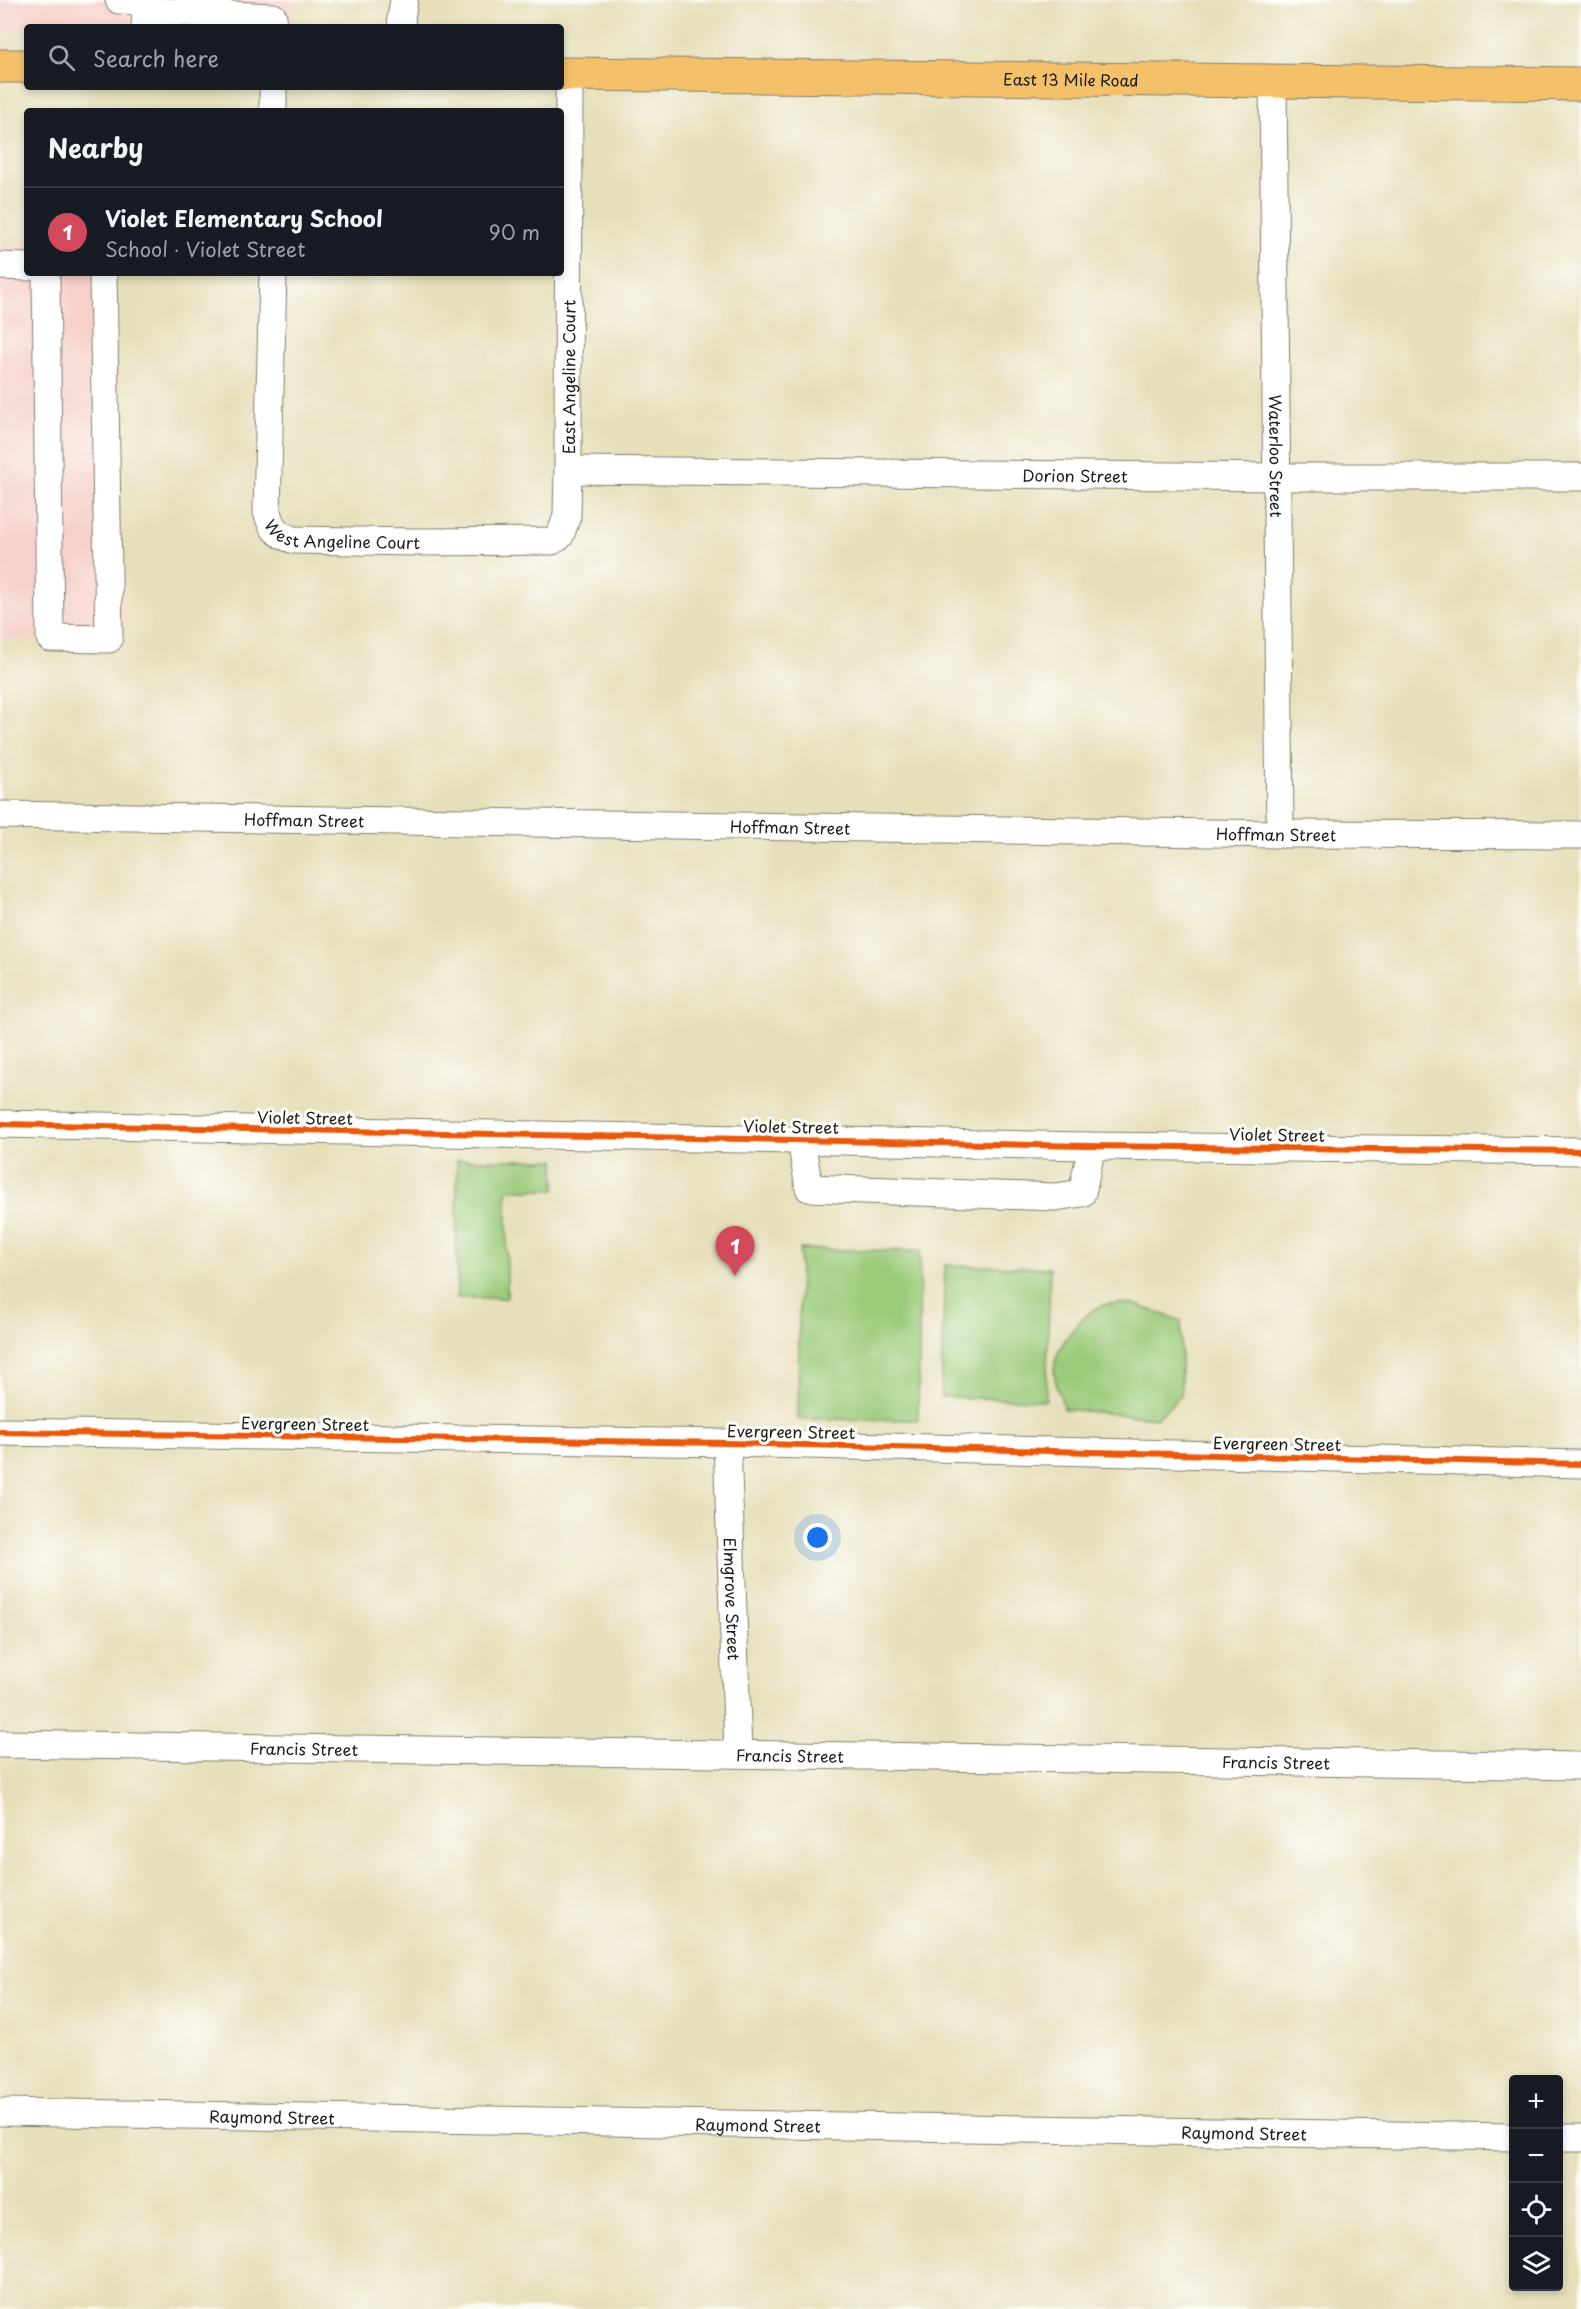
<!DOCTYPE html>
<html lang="en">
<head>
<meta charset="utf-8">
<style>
  body { margin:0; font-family:"Playpen Sans",sans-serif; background:#20242c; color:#f1f3f6 }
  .controls { position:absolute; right:18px; bottom:18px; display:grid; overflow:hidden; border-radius:6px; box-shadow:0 3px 9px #0003 }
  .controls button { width:54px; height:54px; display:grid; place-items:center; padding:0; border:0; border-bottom:2px solid #363941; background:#171b24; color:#f1f3f6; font:30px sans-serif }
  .you { position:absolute; left:818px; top:1538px; width:21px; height:21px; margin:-15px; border:4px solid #fff; border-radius:50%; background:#1a73e8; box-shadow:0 0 0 9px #1a73e833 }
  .badge { display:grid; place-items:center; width:39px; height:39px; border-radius:50%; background:#d1495b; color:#fff; font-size:20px; font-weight:700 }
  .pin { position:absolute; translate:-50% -50px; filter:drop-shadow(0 2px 3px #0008) }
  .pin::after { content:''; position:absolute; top:32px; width:21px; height:18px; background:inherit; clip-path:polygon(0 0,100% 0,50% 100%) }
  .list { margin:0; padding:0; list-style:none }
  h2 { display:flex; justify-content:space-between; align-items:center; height:78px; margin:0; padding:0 24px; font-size:26px }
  h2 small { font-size:20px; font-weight:400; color:#9ea1a6 }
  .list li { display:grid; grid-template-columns:39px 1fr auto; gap:18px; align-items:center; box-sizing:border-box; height:90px; padding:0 24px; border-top:2px solid #363941 }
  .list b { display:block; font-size:22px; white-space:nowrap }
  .list p { margin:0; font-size:20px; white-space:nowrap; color:#9ea1a6 }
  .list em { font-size:20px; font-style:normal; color:#9ea1a6 }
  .icon { flex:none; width:33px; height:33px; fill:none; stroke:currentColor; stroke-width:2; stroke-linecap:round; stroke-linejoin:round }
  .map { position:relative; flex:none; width:1581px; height:2309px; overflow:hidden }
  .search { position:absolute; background:#171b24; box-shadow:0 3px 9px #0003; left:24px; top:24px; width:540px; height:66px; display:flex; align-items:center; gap:15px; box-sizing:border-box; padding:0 21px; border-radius:6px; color:#9ea1a6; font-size:22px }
  .panel { position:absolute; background:#171b24; box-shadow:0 3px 9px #0003; left:24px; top:108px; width:540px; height:168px; border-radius:6px }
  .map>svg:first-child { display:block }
  .built { fill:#f7d0c9 }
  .green { fill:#9bcb7a; stroke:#5c744b; stroke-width:1.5 }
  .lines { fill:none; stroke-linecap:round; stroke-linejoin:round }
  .minor-casing { stroke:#817e6b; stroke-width:29 }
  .major-casing { stroke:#817e6b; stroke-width:35 }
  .minor { stroke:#fff; stroke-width:27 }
  .major { stroke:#f4c16b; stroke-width:33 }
  .cycleway-casing { stroke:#fdfcf7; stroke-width:10 }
  .cycleway { stroke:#e8590c; stroke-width:6 }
  .labels { text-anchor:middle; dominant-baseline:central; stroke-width:6; stroke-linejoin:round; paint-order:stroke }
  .street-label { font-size:16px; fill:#1c1c1c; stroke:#fdfcf7 }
</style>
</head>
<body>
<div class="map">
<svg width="1581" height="2309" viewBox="0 0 1581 2309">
  <rect width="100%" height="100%" fill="#fdfcf7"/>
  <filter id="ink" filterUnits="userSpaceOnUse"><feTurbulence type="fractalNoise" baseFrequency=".0167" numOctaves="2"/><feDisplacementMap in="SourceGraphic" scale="12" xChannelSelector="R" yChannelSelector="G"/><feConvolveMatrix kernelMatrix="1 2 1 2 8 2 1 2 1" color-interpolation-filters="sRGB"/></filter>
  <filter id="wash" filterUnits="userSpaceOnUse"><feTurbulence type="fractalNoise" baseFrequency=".008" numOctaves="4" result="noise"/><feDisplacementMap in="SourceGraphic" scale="24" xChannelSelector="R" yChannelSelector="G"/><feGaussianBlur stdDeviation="1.35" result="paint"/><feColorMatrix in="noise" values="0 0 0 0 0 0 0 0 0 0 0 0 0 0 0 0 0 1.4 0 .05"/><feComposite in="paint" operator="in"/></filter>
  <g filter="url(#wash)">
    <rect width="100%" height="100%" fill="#e6dfba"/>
    <g class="built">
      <path d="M 0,0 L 295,0 L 291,27 L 27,27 L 27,30 L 0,29 Z"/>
      <path d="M 0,245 L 27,246 L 27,273 L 113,273 L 126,640 L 0,639 Z"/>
    </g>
    <g class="green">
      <path d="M 457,1160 L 555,1160 L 555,1190 L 507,1190 L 507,1298 L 457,1298 Z"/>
      <path d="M 800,1249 L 920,1251 L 918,1420 L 798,1419 Z"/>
      <path d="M 945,1265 L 1050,1268 L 1046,1400 L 941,1397 Z"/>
      <path d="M 1134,1304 L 1181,1321 L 1181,1396 L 1157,1418 L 1064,1409 C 1061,1398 1055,1384 1054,1372 C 1053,1350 1081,1314 1101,1306 C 1110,1302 1125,1304 1134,1304 Z"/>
    </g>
  </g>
  <g filter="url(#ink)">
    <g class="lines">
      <g class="minor-casing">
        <g id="minor">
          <path d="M 119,0 L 138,1 L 146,11 L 145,26"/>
          <path d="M 146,11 L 273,17"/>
          <path d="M 402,27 L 401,18 L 404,0"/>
          <path id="s1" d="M 1273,80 L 1280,834"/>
          <path d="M 273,87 L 273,111"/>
          <path d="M 0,266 L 27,267"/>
          <path d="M 46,273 L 50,638 L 109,639 L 103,273"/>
          <path id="s2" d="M 273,273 L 267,512 C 272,529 276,534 294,540 L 417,542 L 552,541 L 560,536 L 567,516 L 568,470 L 569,74"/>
          <path id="s3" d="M 568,470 L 1276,477 L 1581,477"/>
          <path id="s4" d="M 0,815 L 1280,834 L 1581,835"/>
          <path d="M 0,1124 L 1088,1146 L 1581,1151"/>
          <path d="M 801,1140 L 809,1188 L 1055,1197 L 1082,1193 L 1089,1160 L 1088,1146"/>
          <path d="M 0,1432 L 727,1443 L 1581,1464"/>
          <path id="s5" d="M 727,1443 L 738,1753"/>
          <path id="s6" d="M 0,1744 L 1581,1766"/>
          <path id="s7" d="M 0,2112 L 1514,2137"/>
          <path d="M 1558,2138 L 1581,2138"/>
        </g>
      </g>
      <g class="major-casing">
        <g id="major">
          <path d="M 0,66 L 27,66"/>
          <path id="s8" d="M 561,74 L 1581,84"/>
        </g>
      </g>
      <use href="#minor" class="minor"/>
      <use href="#major" class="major"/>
      <g class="cycleway-casing">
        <g id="cycleway">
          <path d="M 0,1124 L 1088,1146 L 1581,1151"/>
          <path d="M 0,1432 L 727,1443 L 1581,1464"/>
        </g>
      </g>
      <use href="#cycleway" class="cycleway"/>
    </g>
  </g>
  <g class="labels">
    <g class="street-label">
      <text stroke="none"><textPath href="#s8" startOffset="510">East 13 Mile Road</textPath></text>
      <text stroke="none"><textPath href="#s2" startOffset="708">East Angeline Court</textPath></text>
      <text stroke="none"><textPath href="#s1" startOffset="376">Waterloo Street</textPath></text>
      <text stroke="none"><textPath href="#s3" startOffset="507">Dorion Street</textPath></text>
      <text stroke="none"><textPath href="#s2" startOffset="327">West Angeline Court</textPath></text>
      <text stroke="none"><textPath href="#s4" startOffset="304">Hoffman Street</textPath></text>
      <text stroke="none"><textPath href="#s4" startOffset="790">Hoffman Street</textPath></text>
      <text stroke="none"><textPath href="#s4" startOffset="1276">Hoffman Street</textPath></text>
      <text transform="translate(305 1117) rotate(1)">Violet Street</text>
      <text transform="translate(791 1126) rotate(1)">Violet Street</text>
      <text transform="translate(1277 1134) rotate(1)">Violet Street</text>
      <text transform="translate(305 1423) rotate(1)">Evergreen Street</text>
      <text transform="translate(791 1431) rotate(1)">Evergreen Street</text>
      <text transform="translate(1277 1443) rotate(1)">Evergreen Street</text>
      <text stroke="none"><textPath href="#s5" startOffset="156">Elmgrove Street</textPath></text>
      <text stroke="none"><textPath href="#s6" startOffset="304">Francis Street</textPath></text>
      <text stroke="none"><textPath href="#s6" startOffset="790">Francis Street</textPath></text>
      <text stroke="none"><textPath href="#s6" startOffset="1276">Francis Street</textPath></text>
      <text stroke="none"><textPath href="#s7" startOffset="272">Raymond Street</textPath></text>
      <text stroke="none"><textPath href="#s7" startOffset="758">Raymond Street</textPath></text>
      <text stroke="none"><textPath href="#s7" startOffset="1244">Raymond Street</textPath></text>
    </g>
  </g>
</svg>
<div class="controls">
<button>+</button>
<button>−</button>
<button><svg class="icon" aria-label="locate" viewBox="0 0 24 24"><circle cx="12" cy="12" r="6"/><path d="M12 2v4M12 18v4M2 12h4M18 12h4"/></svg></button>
<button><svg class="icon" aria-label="layers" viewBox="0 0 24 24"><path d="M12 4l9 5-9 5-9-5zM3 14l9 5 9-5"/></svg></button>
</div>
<div class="you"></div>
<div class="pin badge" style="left:735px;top:1276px">1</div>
<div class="search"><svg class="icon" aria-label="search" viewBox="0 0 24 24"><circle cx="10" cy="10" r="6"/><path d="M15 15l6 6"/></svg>Search here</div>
<section class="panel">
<h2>Nearby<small></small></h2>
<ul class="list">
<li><span class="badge">1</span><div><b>Violet Elementary School</b><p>School · Violet Street</p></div><em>90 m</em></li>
</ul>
</section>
</div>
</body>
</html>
